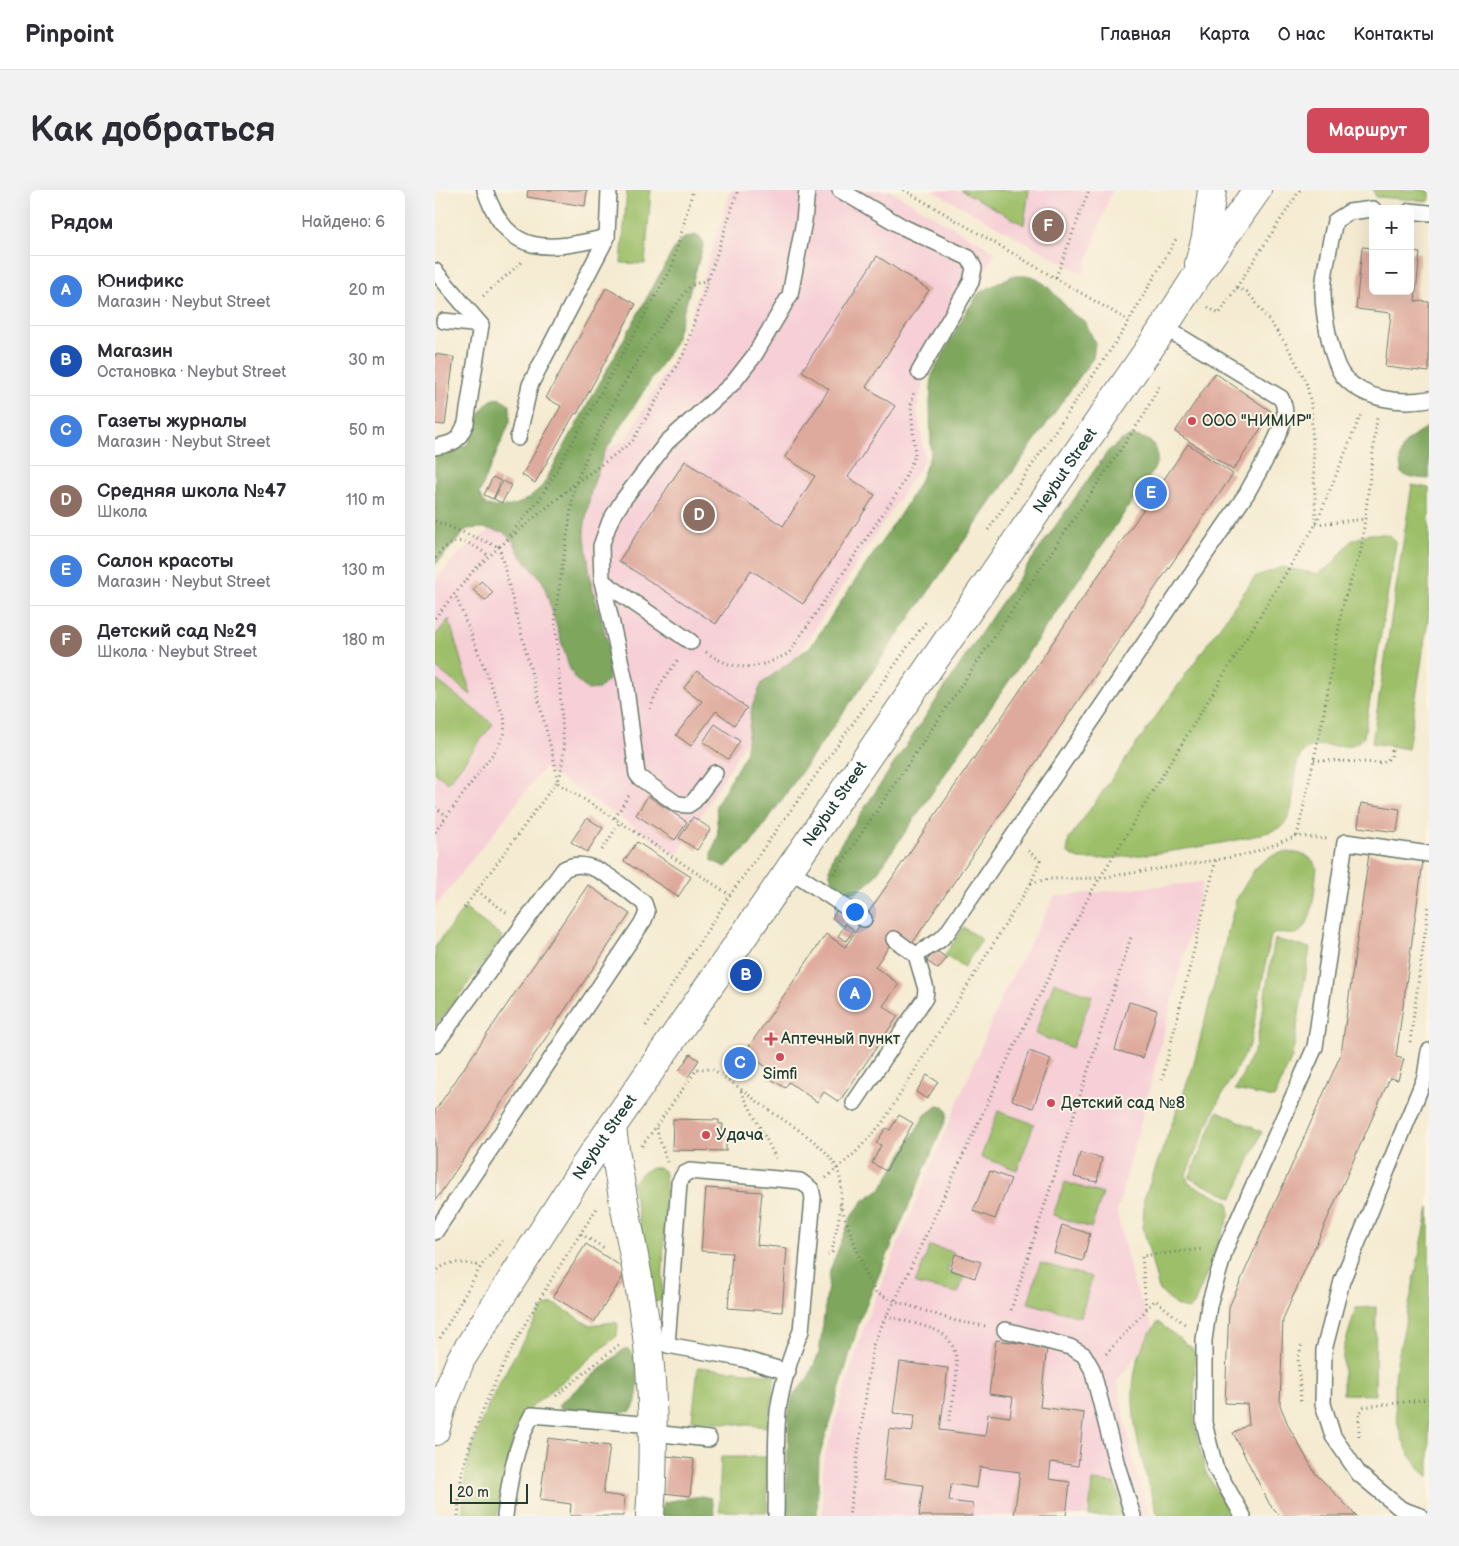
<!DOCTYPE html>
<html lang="ru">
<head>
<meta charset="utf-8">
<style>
  body { margin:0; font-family:"Balsamiq Sans",sans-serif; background:#f2f2f3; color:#2b2b33 }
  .controls { position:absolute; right:15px; top:15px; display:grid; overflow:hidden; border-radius:8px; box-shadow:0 5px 20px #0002 }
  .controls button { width:45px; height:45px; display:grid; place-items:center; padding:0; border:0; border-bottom:1px solid #e1e1e2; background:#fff; color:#2b2b33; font:25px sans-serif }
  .scale { position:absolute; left:15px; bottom:12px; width:78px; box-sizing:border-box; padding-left:5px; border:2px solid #1f3d34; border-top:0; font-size:14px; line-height:18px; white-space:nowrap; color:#1f3d34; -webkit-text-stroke:4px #fcf5e5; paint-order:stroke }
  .you { position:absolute; left:419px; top:721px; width:18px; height:18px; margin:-12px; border:4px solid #fff; border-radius:50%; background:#1a73e8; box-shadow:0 0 0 8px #1a73e833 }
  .badge { display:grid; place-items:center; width:32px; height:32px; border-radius:50%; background:#d1495b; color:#fff; font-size:16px; font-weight:700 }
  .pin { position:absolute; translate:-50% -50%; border:2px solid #fff; box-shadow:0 1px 5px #0006 }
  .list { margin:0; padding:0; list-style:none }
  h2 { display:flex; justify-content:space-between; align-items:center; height:65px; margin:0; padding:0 20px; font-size:21px }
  h2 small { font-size:16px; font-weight:400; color:#7c7c81 }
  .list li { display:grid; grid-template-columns:32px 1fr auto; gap:15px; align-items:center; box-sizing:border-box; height:70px; padding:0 20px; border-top:1px solid #e1e1e2 }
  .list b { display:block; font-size:19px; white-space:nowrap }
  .list p { margin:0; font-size:16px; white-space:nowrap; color:#7c7c81 }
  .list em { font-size:16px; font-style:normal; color:#7c7c81 }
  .map { position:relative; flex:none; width:994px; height:1326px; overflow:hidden; border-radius:8px }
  header { display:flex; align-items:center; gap:30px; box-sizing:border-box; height:70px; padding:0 25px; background:#fff; border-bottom:1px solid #e1e1e2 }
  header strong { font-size:24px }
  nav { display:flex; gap:28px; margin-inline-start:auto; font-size:18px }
  .intro { display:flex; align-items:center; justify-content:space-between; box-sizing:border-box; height:120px; padding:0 30px }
  h1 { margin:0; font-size:35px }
  .button { padding:12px 22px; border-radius:8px; background:#d1495b; color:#fff; font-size:18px; font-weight:700 }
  main { display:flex; gap:30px; padding:0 30px }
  aside { flex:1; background:#fff; border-radius:8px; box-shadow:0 5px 20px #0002 }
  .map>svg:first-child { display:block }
  .built { fill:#f6cfd7 }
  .green { fill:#9dbf69; stroke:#5e7e4e }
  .forest { fill:#7ea65d; stroke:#4e7248 }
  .building { fill:#deaa9d }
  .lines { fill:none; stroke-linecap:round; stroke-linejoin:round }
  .lane-casing { stroke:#6a7a6b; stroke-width:18 }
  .street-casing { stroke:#6a7a6b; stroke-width:30 }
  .secondary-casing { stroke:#6a7a6b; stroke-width:30 }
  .primary-casing { stroke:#6a7a6b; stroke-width:30 }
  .path { stroke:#6a7a6b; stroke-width:3; stroke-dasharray:1 4; stroke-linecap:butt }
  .lane { stroke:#fff; stroke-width:15 }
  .street { stroke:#fff; stroke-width:28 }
  .secondary { stroke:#fff; stroke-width:28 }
  .primary { stroke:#fff; stroke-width:28 }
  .poi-dot { fill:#d1495b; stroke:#fcf5e5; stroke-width:2 }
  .labels { text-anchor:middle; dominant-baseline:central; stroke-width:4; stroke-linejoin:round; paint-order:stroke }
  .poi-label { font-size:16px; fill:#1f3d34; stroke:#fcf5e5; text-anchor:start }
  .street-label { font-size:16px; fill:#1f3d34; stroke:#fcf5e5 }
</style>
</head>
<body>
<header>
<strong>Pinpoint</strong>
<nav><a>Главная</a><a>Карта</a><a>О нас</a><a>Контакты</a></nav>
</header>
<div class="intro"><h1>Как добраться</h1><a class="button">Маршрут</a></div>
<main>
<aside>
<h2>Рядом<small>Найдено: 6</small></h2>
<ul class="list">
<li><span class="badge" style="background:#3f7fe0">A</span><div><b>Юнификс</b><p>Магазин · Neybut Street</p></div><em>20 m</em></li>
<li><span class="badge" style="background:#1a4fb4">B</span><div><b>Магазин</b><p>Остановка · Neybut Street</p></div><em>30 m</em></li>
<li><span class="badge" style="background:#3f7fe0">C</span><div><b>Газеты журналы</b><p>Магазин · Neybut Street</p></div><em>50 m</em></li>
<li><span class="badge" style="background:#8d6e63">D</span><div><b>Средняя школа №47</b><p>Школа</p></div><em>110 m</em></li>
<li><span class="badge" style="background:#3f7fe0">E</span><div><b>Салон красоты</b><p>Магазин · Neybut Street</p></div><em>130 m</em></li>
<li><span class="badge" style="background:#8d6e63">F</span><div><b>Детский сад №29</b><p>Школа · Neybut Street</p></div><em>180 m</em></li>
</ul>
</aside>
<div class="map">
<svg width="994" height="1326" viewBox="0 0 994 1326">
  <rect width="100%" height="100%" fill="#fcf5e5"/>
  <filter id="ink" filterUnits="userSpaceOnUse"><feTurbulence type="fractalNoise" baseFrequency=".02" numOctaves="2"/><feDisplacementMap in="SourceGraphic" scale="10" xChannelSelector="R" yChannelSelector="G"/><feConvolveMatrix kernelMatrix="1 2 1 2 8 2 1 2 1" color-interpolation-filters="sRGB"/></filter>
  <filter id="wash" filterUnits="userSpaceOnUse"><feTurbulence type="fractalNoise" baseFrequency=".0096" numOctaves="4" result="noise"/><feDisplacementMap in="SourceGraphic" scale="20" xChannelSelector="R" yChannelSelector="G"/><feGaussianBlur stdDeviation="1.12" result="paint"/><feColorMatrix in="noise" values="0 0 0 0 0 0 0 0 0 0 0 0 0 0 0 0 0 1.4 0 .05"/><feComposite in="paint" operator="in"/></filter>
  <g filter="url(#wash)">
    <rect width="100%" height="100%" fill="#f5ebd2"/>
    <g class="built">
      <path d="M 296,0 L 454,0 L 561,62 L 490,183 L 482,219 L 490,269 L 370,454 L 242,665 L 109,578 L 0,717 L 0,392 L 21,366 L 128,283 L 191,249 L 246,156 Z"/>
      <path d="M 497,0 L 677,0 L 648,84 Z"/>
      <path d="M 768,692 L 682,1023 L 698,1092 L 720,1142 L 682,1191 L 698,1270 L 714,1326 L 387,1326 L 388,1271 L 430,1133 L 569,802 L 620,706 Z"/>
    </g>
    <g class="green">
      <path d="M 192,0 L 216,0 L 210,74 L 186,73 Z"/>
      <path d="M 526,0 L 594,0 L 589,35 Z"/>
      <path d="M 938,0 L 994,0 L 994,11 L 941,7 Z"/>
      <path d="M 977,295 L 994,298 L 994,423 L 973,559 L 937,553 Z"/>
      <path d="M 933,344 C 944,344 955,341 961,353 L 929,546 C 915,567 883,547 869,561 C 853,577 865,621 847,636 C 828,651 672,672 645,669 C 641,668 636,665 632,662 L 634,649 L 820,387 L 847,377 L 882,384 L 897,375 L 916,351 Z"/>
      <path d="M 14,429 L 36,505 L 0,477 L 0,446 Z"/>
      <path d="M 0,489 L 58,534 L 13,593 L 0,583 Z"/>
      <path d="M 849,662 C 862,663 877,663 882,678 C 879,695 880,741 859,744 C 850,745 844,740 836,746 L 815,854 L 783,912 L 751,984 L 753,993 L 793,1012 L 795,1024 L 759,1115 L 753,1120 L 740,1115 L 724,1100 L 708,1037 L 709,1009 L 758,877 L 801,710 L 821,677 L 836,666 Z"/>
      <path d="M 29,718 L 68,747 L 0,837 L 0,757 Z"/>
      <path d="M 528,737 L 547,750 L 529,777 L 510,765 Z"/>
      <path d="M 840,749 L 875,758 L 857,867 L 839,908 L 800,900 L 821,856 Z"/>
      <path d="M 619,792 L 657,806 L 637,858 L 600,844 Z"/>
      <path d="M 563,921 L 599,934 L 582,980 L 546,967 Z"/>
      <path d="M 783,921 L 827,942 L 798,1008 L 754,988 Z"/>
      <path d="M 217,978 L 224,978 L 229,981 L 231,991 L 227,1107 L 224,1111 L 220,1112 L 197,993 L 208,982 Z"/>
      <path d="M 630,992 L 668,1004 L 656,1038 L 618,1025 Z"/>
      <path d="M 994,1018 L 994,1287 C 988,1284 985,1278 981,1273 C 959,1246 958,1210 961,1177 Z"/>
      <path d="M 495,1056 L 519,1062 L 512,1081 L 530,1087 L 523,1103 L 480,1094 Z"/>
      <path d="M 605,1073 L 657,1087 L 646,1127 L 593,1113 Z"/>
      <path d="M 117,1114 L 122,1115 L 154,1135 L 179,1132 L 183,1134 L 182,1146 L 92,1221 L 80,1240 L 62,1326 L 28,1326 C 28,1313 28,1300 30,1288 C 39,1229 78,1168 108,1118 Z"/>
      <path d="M 941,1117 L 940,1205 L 908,1204 L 908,1161 L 921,1118 Z"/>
      <path d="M 723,1132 L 758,1159 L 760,1165 L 759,1234 L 771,1283 L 797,1326 L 724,1326 L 722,1323 C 705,1262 677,1187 723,1132 Z"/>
      <path d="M 263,1177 L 340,1185 L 334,1237 L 257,1230 Z"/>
      <path d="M 286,1267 L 333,1267 L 332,1322 L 284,1321 Z"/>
      <path d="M 657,1291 L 679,1293 L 691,1326 L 654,1326 Z"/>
    </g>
    <g class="forest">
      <path d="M 260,45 L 267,49 L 268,56 L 239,154 L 169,263 L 156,301 L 149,339 L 156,393 L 174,457 L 174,477 L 173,490 L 164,499 L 153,500 L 140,489 L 134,477 L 108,392 L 85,365 L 78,351 L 68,342 L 47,338 L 32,339 L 0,375 L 0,266 L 32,255 C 39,239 51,191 75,215 L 75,232 L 44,304 L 51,315 C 77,321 90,313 108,295 L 240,57 L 247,49 Z"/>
      <path d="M 577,86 L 597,86 L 611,95 L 639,125 L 650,131 L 660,153 L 658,168 L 315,655 L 291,677 L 277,671 L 276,664 L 283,646 L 281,615 L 310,565 L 317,516 L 327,493 L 376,456 L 470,317 L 486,289 L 496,263 L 495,212 L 497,185 L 529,125 L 544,103 Z"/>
      <path d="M 994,236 L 994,289 L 973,287 L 967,284 C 960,255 973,250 994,236 Z"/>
      <path d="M 696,246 C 718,247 729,260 718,281 L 438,689 L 422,702 L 406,703 L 399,698 L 394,680 L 399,664 L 560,422 L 673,261 L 687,250 Z"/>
      <path d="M 502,916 L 509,916 L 512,921 L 512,927 L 425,1129 L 384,1268 L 382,1326 L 351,1326 L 354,1222 L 358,1206 L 374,1186 L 384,1163 L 395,1080 L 416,1027 L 429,1010 L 447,998 L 490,925 Z"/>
      <path d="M 189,1159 L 194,1159 C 205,1169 206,1211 196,1221 L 177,1225 L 124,1218 L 124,1214 Z"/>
      <path d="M 266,1306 L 276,1308 L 280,1326 L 222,1326 L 229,1312 Z"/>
    </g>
    <g id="blocks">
      <g class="building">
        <path d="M 93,0 L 152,0 L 150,16 L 92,7 Z"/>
        <path d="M 927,57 L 938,58 L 938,101 L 975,101 L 975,62 L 985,63 L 980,111 L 994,112 L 994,182 L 950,177 L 956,123 L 921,119 Z"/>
        <path d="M 442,66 L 494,100 L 431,197 L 460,216 L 413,287 L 440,305 L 368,414 L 316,380 L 281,434 L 184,371 L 250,271 L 348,336 L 380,286 L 350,267 L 394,199 L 367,181 Z"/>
        <path d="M 171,98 L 201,114 L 142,224 L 140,223 L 100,293 L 87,285 L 126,216 L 111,208 Z"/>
        <path d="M 0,164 L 19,167 L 10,235 L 0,234 Z"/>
        <path d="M 780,183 L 837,222 L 798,280 L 740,242 Z"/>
        <path d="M 753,254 L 798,284 L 478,752 L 463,743 L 440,777 L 464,794 L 448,816 L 463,826 L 404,912 L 389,902 L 382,912 L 354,892 L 350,898 L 333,887 L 337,881 L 310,862 L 391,744 L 410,757 Z"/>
        <path d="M 58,287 L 66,291 L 58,309 L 49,305 Z"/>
        <path d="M 68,291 L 76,295 L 67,313 L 59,309 Z"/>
        <path d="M 46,391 L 58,402 L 51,411 L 38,400 Z"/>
        <path d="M 262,481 L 312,518 L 299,535 L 281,521 L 256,556 L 241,545 L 267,511 L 249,498 Z"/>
        <path d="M 280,534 L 305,551 L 293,569 L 268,552 Z"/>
        <path d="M 213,606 L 252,632 L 240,650 L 201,625 Z"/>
        <path d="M 926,613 L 965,619 L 962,642 L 923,637 Z"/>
        <path d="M 258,627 L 276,639 L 262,660 L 244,648 Z"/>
        <path d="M 152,628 L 168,638 L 152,662 L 136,652 Z"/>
        <path d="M 202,652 L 256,687 L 243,707 L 189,671 Z"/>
        <path d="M 934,664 L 988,671 L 961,867 L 969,869 L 963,890 L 955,888 L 848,1129 L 845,1215 L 854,1237 L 880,1283 L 922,1326 L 846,1326 L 835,1315 L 798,1243 L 814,1234 L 812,1214 L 790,1213 L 794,1117 L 906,864 Z"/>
        <path d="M 153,695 L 195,724 L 0,1011 L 0,921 Z"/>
        <path d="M 402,720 L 413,728 L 408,736 L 397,728 Z"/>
        <path d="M 411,734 L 419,740 L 411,751 L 403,746 Z"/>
        <path d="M 500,760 L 512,768 L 503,779 L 492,771 Z"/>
        <path d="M 694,812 L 722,820 L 708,868 L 680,860 Z"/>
        <path d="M 594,861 L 616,869 L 598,918 L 577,910 Z"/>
        <path d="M 255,864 L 264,870 L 253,887 L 244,881 Z"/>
        <path d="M 303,864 L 314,870 L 307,883 L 295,876 Z"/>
        <path d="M 492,885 L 503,892 L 492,909 L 481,902 Z"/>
        <path d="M 464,925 L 478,933 L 451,981 L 437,973 L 446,955 L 441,953 L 451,938 L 455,940 Z"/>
        <path d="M 238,929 L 284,930 L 284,934 L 288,934 L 287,947 L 291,947 L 291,961 L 237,960 Z"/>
        <path d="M 645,963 L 667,968 L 662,992 L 639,987 Z"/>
        <path d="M 555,981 L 576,989 L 560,1029 L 538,1021 Z"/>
        <path d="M 271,998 L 327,1002 L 322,1055 L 352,1058 L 347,1122 L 293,1118 L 297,1063 L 266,1061 Z"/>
        <path d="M 627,1035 L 655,1044 L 648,1071 L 619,1063 Z"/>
        <path d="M 151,1054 L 192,1080 L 159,1132 L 118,1106 Z"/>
        <path d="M 520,1064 L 546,1072 L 540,1088 L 515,1080 Z"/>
        <path d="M 561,1150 L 612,1157 L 605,1217 L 649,1223 L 643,1276 L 616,1272 L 614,1289 L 635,1292 L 631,1326 L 579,1326 L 585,1282 L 545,1277 L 542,1298 L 516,1294 L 514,1311 L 538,1314 L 537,1326 L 484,1326 L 488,1295 L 448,1290 L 454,1239 L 477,1242 L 480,1225 L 458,1223 L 465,1172 L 513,1178 L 505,1240 L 550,1246 L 553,1224 L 575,1227 L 578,1207 L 554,1204 Z"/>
        <path d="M 113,1248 L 175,1256 L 168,1304 L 190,1307 L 188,1326 L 135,1326 L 136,1314 L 105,1310 Z"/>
        <path d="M 232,1266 L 259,1269 L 255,1306 L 228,1303 Z"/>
      </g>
    </g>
  </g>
  <g filter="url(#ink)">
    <use href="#blocks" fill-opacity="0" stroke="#6a7a6b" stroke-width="1"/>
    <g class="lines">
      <g class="lane-casing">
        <g id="lane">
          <path d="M 50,0 C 73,68 113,61 172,47"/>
          <path d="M 405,0 L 468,37 L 534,68 L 539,78 L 536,92 L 484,182"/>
          <path d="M 938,19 L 914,22 L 900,31 C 895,54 889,78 888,102 C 888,122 896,172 909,187 C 930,210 965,214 994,209"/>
          <path d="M 975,21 L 994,23"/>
          <path d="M 0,81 L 46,135 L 31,233 C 23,252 20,253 0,257"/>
          <path d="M 9,131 L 46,135"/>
          <path d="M 83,248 L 95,195 L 172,47 L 174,0"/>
          <path d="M 167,391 L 256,452"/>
          <path d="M 280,583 L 259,611 L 253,615 L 242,614 L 205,588 L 202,584 L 190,491 L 167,391 L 166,356 L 175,331 L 188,310 L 232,252 L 298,193 L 319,166 L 355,105 L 369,31 L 372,0"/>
          <path d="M 355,680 L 429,729"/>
          <path d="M 459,749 L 481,765 L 505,750 L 512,743 L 812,303 C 823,282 844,250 849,227 C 851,220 849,214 846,208 L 729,137"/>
          <path d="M 0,855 L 129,679 C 156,664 187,697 209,713 L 212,722 L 209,730 L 0,1042"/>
          <path d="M 419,913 L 490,808 L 491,799 L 481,765"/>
          <path d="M 570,1140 L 635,1157 L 649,1165 L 657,1179 L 682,1275 L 698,1326"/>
          <path d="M 218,1243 L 274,1249"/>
          <path d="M 70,1326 C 74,1292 80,1255 97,1225 L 218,1235"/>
          <path d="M 341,1326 C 342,1292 340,1257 343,1222 C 346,1197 356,1164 366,1141 L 378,1008 L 376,999 L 365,991 L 255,981 L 249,984 L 244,993 L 232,1155 L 305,1168 L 353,1182"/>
          <path d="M 808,1326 L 780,1277 L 769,1233 L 769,1150 L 774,1115 L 791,1057 L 880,857 L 910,652 L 994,664"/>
          <path d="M 985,1326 L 966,1319 L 924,1284 L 898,1246 L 888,1214 L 889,1160 L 907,1091 L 990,887 L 994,861"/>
        </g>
      </g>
      <g class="street-casing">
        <path id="street" d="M 177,938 C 186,1011 205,1082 213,1155 C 219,1212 219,1269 215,1326"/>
      </g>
      <g class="secondary-casing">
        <g id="secondary">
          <path id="s1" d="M 0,1241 L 7,1216 L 26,1169 L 149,977 L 723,146 L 759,90"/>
        </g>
      </g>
      <g class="primary-casing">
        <g id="primary">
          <path d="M 764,74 L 771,47 L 777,0"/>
          <path d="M 759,90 L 822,0"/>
        </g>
      </g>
      <g class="path">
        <path d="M 469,0 L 694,131"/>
        <path d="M 621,87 L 654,0"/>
        <path d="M 802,98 L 812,102 L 819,110 L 851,154 L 871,191 L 876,214 L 881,331"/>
        <path d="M 48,106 L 87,72"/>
        <path d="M 773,117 L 784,124 L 865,0"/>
        <path d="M 0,331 L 64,357 L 140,294 L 197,252 L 249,163 L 303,0"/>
        <path d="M 881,334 L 931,329"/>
        <path d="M 553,340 L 687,143 L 741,49"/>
        <path d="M 71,349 L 105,309 L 237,77 L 258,0"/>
        <path d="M 0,368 C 21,343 31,350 54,366"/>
        <path d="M 0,428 L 39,380 L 64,357 L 120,574 L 123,593"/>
        <path d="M 271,462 C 301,483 322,480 354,463 L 466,297 L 480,265 L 476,216 L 479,201"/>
        <path d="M 215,519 L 226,493 L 244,468"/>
        <path d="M 879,570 L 948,573 L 956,567 L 958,556"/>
        <path d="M 123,593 L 185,632 L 295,705"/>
        <path d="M 0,617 L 12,626"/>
        <path d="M 180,628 L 194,605"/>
        <path d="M 0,642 L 63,557 L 69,544 L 70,530 L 20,404"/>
        <path d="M 862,646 L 888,528 L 908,413 L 926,361 L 942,228"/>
        <path d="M 167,660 L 185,632"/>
        <path d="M 399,684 L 709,225 L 725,194"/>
        <path d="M 596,693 L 614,689 L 665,688 L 781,670 L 817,663 L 862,646 L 892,649"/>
        <path d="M 42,701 L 72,723"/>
        <path d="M 29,718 L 125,587 L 129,560 L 120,425 L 140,294 L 157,255 L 185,200 L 216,149 L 255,96 L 274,89"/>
        <path d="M 211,836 L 295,705 L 492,430"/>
        <path d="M 975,852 L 994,714"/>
        <path d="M 727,890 L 781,670"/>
        <path d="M 306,901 L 341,968"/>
        <path d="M 221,938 L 232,972"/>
        <path d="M 207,956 L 262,879 L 277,879 C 295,890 312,904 330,917 C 351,933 392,954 402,979 C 413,1003 401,1038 397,1062 L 393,1065"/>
        <path d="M 391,988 L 420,963 L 448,932 L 596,693 L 605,670 L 593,661"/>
        <path d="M 405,1014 L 432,1088 L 441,1103 L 460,1111 L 451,1126 L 438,1155 L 414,1326"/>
        <path d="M 146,1044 L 171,1059"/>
        <path d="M 0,1084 C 10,1068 31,1073 46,1076"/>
        <path d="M 711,1118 L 707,1066 L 768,1059"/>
        <path d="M 576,1120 L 696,747"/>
        <path d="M 451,1126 C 465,1130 495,1136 506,1143 C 533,1160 518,1205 514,1231"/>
        <path d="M 550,1136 L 521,1131 L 460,1111 L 573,869 L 655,704 L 881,334 L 927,222"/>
        <path d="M 5,1148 L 46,1076 L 67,1051"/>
        <path d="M 671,1164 L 720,1110 L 751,1135"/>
        <path d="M 121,1206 L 186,1153"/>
        <path d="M 866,1211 L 863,1168 L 867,1153"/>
        <path d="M 924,1246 L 924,1224 L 929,1217 L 994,1209"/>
        <path d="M 23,1326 C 24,1313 24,1298 27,1284 C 49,1192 110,1098 162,1018"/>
      </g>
      <use href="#lane" class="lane"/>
      <use href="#street" class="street"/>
      <use href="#secondary" class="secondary"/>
      <use href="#primary" class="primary"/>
    </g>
  </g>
  <g class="poi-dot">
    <circle cx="757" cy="231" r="5"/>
    <path d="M333.5 841.5h5v5h5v5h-5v5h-5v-5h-5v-5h5z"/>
    <circle cx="345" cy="867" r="5"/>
    <circle cx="616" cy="913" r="5"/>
    <circle cx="271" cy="945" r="5"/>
  </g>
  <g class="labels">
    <g class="poi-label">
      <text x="767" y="231">ООО "НИМИР"</text>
      <text x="346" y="849">Аптечный пункт</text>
      <text x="345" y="884" text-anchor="middle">Simfi</text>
      <text x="626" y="913">Детский сад №8</text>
      <text x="281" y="945">Удача</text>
    </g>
    <g class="street-label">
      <text stroke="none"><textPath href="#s1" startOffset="1151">Neybut Street</textPath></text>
      <text stroke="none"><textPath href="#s1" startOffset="746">Neybut Street</textPath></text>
      <text stroke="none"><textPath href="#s1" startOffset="341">Neybut Street</textPath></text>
    </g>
  </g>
</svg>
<div class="controls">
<button>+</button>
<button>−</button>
</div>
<div class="scale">20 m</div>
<div class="you"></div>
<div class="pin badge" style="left:420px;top:804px;background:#3f7fe0">A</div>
<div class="pin badge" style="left:311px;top:785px;background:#1a4fb4">B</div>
<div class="pin badge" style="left:305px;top:873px;background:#3f7fe0">C</div>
<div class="pin badge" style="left:264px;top:325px;background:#8d6e63">D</div>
<div class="pin badge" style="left:716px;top:303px;background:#3f7fe0">E</div>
<div class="pin badge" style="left:613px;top:36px;background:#8d6e63">F</div>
</div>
</main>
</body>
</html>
